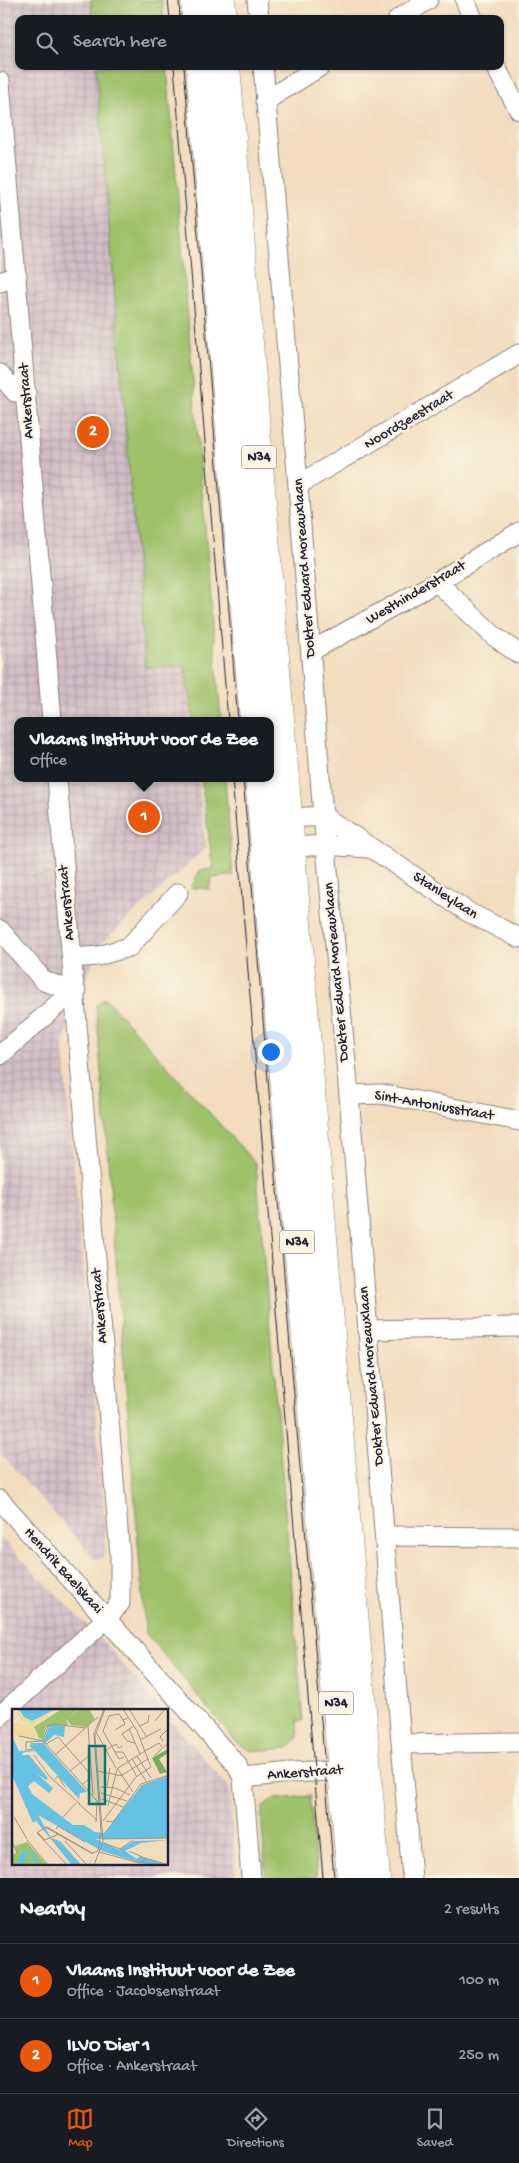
<!DOCTYPE html>
<html lang="en">
<head>
<meta charset="utf-8">
<style>
  body { margin:0; font-family:"Gochi Hand",sans-serif; background:#20242c; color:#f1f3f6 }
  .you { position:absolute; left:270px; top:1051px; width:18px; height:18px; margin:-12px; border:4px solid #fff; border-radius:50%; background:#1a73e8; box-shadow:0 0 0 8px #1a73e833 }
  .badge { display:grid; place-items:center; width:32px; height:32px; border-radius:50%; background:#ea580c; color:#fff; font-size:16px; font-weight:700 }
  .pin { position:absolute; translate:-50% -50%; border:2px solid #fff; box-shadow:0 1px 5px #0006 }
  .popup { position:absolute; left:14px; top:717px; width:260px; height:65px; box-sizing:border-box; display:grid; place-content:center; border-radius:10px; background:#171b24; filter:drop-shadow(0 1px 4px #0005); font-size:16px; white-space:nowrap; color:#9ea1a6 }
  .popup b { font-size:19px; color:#f1f3f6 }
  .popup::after { content:''; position:absolute; left:50%; top:100%; margin-left:-10px; border:10px solid transparent; border-top-color:#171b24 }
  .list { margin:0; padding:0; list-style:none }
  h2 { display:flex; justify-content:space-between; align-items:center; height:65px; margin:0; padding:0 20px; font-size:21px }
  h2 small { font-size:16px; font-weight:400; color:#9ea1a6 }
  .list li { display:grid; grid-template-columns:32px 1fr auto; gap:15px; align-items:center; box-sizing:border-box; height:75px; padding:0 20px; border-top:1px solid #363941 }
  .list b { display:block; font-size:19px; white-space:nowrap }
  .list p { margin:0; font-size:16px; white-space:nowrap; color:#9ea1a6 }
  .list em { font-size:16px; font-style:normal; color:#9ea1a6 }
  .icon { flex:none; width:28px; height:28px; fill:none; stroke:currentColor; stroke-width:2; stroke-linecap:round; stroke-linejoin:round }
  .map { position:relative; flex:none; width:519px; height:1878px; overflow:hidden }
  .search { position:absolute; background:#171b24; box-shadow:0 1px 4px #0004; left:15px; right:15px; top:15px; height:55px; display:flex; align-items:center; gap:12px; box-sizing:border-box; padding:0 18px; border-radius:10px; color:#9ea1a6; font-size:19px }
  .sheet { height:215px; background:#171b24 }
  nav { display:flex; justify-content:space-around; align-items:center; box-sizing:border-box; height:70px; border-top:1px solid #363941; background:#171b24; font-size:14px; color:#9ea1a6 }
  nav a { display:grid; justify-items:center; gap:2px }
  nav .on { color:#ea580c }
  .map>svg:first-child { display:block }
  .industrial { fill:url(#industrial-grid) }
  .green { fill:#9ec16b; stroke:#607253 }
  .lines { fill:none; stroke-linecap:round; stroke-linejoin:round }
  .street-casing { stroke:#8a7f7c; stroke-width:21 }
  .primary-casing { stroke:#8a7f7c; stroke-width:29 }
  .street { stroke:#fff; stroke-width:19 }
  .primary { stroke:#fff; stroke-width:28 }
  .tram { stroke:#22223b; stroke-width:1 }
  .labels { text-anchor:middle; dominant-baseline:central; stroke-width:5; stroke-linejoin:round; paint-order:stroke }
  .shield { fill:#fcf5e5; stroke:#63616e; stroke-width:1 }
  .shield-label { font-size:14px; font-weight:bold; fill:#22223b }
  .street-label { font-size:15px; fill:#22223b; stroke:#fcf5e5 }
  .inset-road { fill:none; stroke:#9f9289; stroke-width:1 }
  .view { fill:#0f766e; fill-opacity:0.15; stroke:#0f766e; stroke-width:2.5 }
  .inset-edge { fill:none; stroke:#22223b; stroke-width:2.5 }
</style>
</head>
<body>
<div class="map">
<svg width="519" height="1878" viewBox="0 0 519 1878">
  <defs>
    <pattern id="industrial-grid" width="8" height="8" patternUnits="userSpaceOnUse" patternTransform="scale(1.25)"><rect width="8" height="8" fill="#d2bdc6"/><path d="M0 4h8M4 0v8" fill="none" stroke="#b4a2ab"/></pattern>
  </defs>
  <rect width="100%" height="100%" fill="#fcf5e5"/>
  <filter id="ink" filterUnits="userSpaceOnUse"><feTurbulence type="fractalNoise" baseFrequency=".02" numOctaves="2"/><feDisplacementMap in="SourceGraphic" scale="10" xChannelSelector="R" yChannelSelector="G"/><feConvolveMatrix kernelMatrix="1 2 1 2 8 2 1 2 1" color-interpolation-filters="sRGB"/></filter>
  <filter id="wash" filterUnits="userSpaceOnUse"><feTurbulence type="fractalNoise" baseFrequency=".0096" numOctaves="4" result="noise"/><feDisplacementMap in="SourceGraphic" scale="20" xChannelSelector="R" yChannelSelector="G"/><feGaussianBlur stdDeviation="1.12" result="paint"/><feColorMatrix in="noise" values="0 0 0 0 0 0 0 0 0 0 0 0 0 0 0 0 0 1.4 0 .05"/><feComposite in="paint" operator="in"/></filter>
  <g filter="url(#wash)">
    <rect width="100%" height="100%" fill="#f2dcbd"/>
    <g class="industrial">
      <path d="M 0,0 L 91,0 L 92,19 L 19,19 L 19,66 L 96,66 L 146,667 L 185,666 L 191,721 L 18,721 L 18,778 L 198,778 L 206,848 L 99,945 L 63,1042 L 104,1506 L 105,1550 L 103,1559 L 95,1559 L 0,1453 Z"/>
      <path d="M 0,1537 L 105,1644 L 162,1710 L 14,1710 L 14,1864 L 168,1864 L 168,1717 L 230,1789 L 235,1878 L 0,1878 Z"/>
    </g>
    <g class="green">
      <path d="M 91,0 L 162,0 L 164,19 L 92,19 Z"/>
      <path d="M 96,66 L 167,66 L 221,721 L 193,721 L 185,666 L 145,667 Z"/>
      <path d="M 201,778 L 225,778 L 233,876 L 212,878 L 209,889 L 191,888 L 200,870 L 213,869 Z"/>
      <path d="M 105,998 L 256,1164 L 303,1721 L 297,1721 L 298,1737 L 289,1748 L 250,1751 L 235,1741 L 145,1632 L 96,1006 Z"/>
      <path d="M 310,1796 L 317,1878 L 266,1878 L 261,1815 L 263,1807 L 274,1799 Z"/>
    </g>
  </g>
  <g filter="url(#ink)">
    <g class="lines">
      <g class="street-casing">
        <g id="street">
          <path d="M 257,0 L 259,19"/>
          <path d="M 465,0 L 473,19"/>
          <path d="M 398,19 L 428,0"/>
          <path d="M 263,66 L 298,485 L 323,816 L 349,1095 L 412,1878"/>
          <path d="M 495,66 L 519,110"/>
          <path d="M 0,82 L 52,721"/>
          <path d="M 265,101 L 321,66"/>
          <path d="M 0,282 L 17,276"/>
          <path d="M 0,374 L 15,392 L 26,392"/>
          <path d="M 298,485 L 519,354"/>
          <path d="M 437,582 L 495,637 L 519,654"/>
          <path d="M 311,651 L 437,582 L 519,532"/>
          <path d="M 278,819 L 323,816 L 468,912 L 519,938"/>
          <path d="M 279,848 L 325,845 L 368,848"/>
          <path d="M 0,930 L 44,981 L 76,992"/>
          <path d="M 72,958 L 98,956 L 129,947 L 178,893"/>
          <path d="M 0,1055 L 58,1004 L 76,992"/>
          <path d="M 349,1095 L 382,1094 L 519,1121"/>
          <path d="M 367,1330 L 519,1327"/>
          <path d="M 0,1500 L 237,1765 L 243,1778 L 251,1878"/>
          <path d="M 386,1536 L 519,1537"/>
          <path d="M 0,1716 L 106,1619 L 120,1603 L 120,1555 L 57,778"/>
          <path d="M 402,1744 L 519,1742"/>
          <path d="M 243,1778 L 291,1773 L 354,1770"/>
        </g>
      </g>
      <g class="primary-casing">
        <g id="primary">
          <path d="M 195,0 L 196,19"/>
          <path d="M 221,0 L 223,19"/>
          <path d="M 200,66 L 254,721"/>
          <path d="M 226,66 L 376,1878"/>
          <path d="M 259,778 L 351,1878"/>
        </g>
      </g>
      <use href="#street" class="street"/>
      <use href="#primary" class="primary"/>
      <g class="tram">
        <path d="M 168,0 L 170,19"/>
        <path d="M 179,0 L 180,19"/>
        <path d="M 174,66 L 228,721"/>
        <path d="M 184,66 L 238,721"/>
        <path d="M 232,778 L 323,1878"/>
        <path d="M 243,778 L 334,1878"/>
      </g>
    </g>
  </g>
  <g class="labels">
    <g class="shield">
      <rect x="241.5" y="445.5" width="35" height="23" rx="4"/>
      <rect x="279.5" y="1230.5" width="35" height="23" rx="4"/>
      <rect x="318.5" y="1691.5" width="35" height="23" rx="4"/>
    </g>
    <g class="shield-label">
      <text x="259" y="457">N34</text>
      <text x="297" y="1242">N34</text>
      <text x="336" y="1703">N34</text>
    </g>
    <g class="street-label">
      <text transform="translate(27 401) rotate(-94)">Ankerstraat</text>
      <text transform="translate(409 420) rotate(-31)">Noordzeestraat</text>
      <text transform="translate(305 568) rotate(-94)">Dokter Eduard Moreauxlaan</text>
      <text transform="translate(416 593) rotate(-30)">Westhinderstraat</text>
      <text transform="translate(445 896) rotate(33)">Stanleylaan</text>
      <text transform="translate(67 903) rotate(-95)">Ankerstraat</text>
      <text transform="translate(337 972) rotate(-95)">Dokter Eduard Moreauxlaan</text>
      <text transform="translate(434 1106) rotate(10)">Sint-Antoniusstraat</text>
      <text transform="translate(100 1306) rotate(-95)">Ankerstraat</text>
      <text transform="translate(372 1376) rotate(-95)">Dokter Eduard Moreauxlaan</text>
      <text transform="translate(63 1571) rotate(48)">Hendrik Baelskaai</text>
      <text transform="translate(305 1773) rotate(-4)">Ankerstraat</text>
    </g>
  </g>
  <g transform="translate(12 1709)">
    <rect width="156" height="156" fill="#f2dcbd"/>
    <path d="M 50,0 L 67,0 L 54,10 L 56,16 L 34,18 L 31,31 L 27,29 L 22,18 Z" fill="#9ec16b"/>
    <path d="M 156,40 L 156,44 L 147,50 L 155,63 L 148,65 L 140,49 Z" fill="#7ea75f"/>
    <path d="M 44,0 L 48,0 L 36,5 L 20,19 L 27,29 L 4,27 L 0,20 L 0,16 L 5,14 L 19,17 L 16,13 L 11,13 L 5,4 L 8,2 L 12,8 L 32,7 L 40,3 Z" fill="#eeda9e"/>
    <path d="M 68,0 L 77,0 L 83,10 L 74,18 L 59,16 L 54,10 ZM 15,133 L 35,156 L 0,156 L 0,147 L 5,145 L 3,137 Z" fill="#9ec16b"/>
    <path d="M 7,0 L 44,0 L 20,12 L 12,8 ZM 42,16 L 53,17 L 52,28 L 42,26 L 32,35 L 75,83 L 68,84 L 67,90 L 23,42 L 13,43 L 10,45 L 10,46 L 17,46 L 36,69 L 34,71 L 25,65 L 41,79 L 37,84 L 22,72 L 16,77 L 20,85 L 61,116 L 72,116 L 83,123 L 92,124 L 130,76 L 156,67 L 156,129 L 84,130 L 107,141 L 122,132 L 156,131 L 129,134 L 113,142 L 125,150 L 128,147 L 154,156 L 132,155 L 90,142 L 26,106 L 39,129 L 48,132 L 69,156 L 60,156 L 24,112 L 21,114 L 0,66 L 0,27 L 7,42 L 23,41 L 18,38 L 19,34 L 31,34 L 37,17 ZM 15,141 L 24,146 L 27,156 L 24,156 L 20,145 L 17,145 L 13,147 L 16,150 L 10,154 L 18,156 L 5,156 L 8,146 Z" fill="#65c2e3"/>
    <path class="inset-road" d="M 117,0 L 134,27M 143,12 L 153,0M 76,17 L 81,86M 122,17 L 110,25 L 115,32 L 123,34M 128,17 L 136,13 L 137,6M 117,20 L 128,45M 103,21 L 113,15 L 111,11M 85,25 L 104,59M 7,27 L 31,32 L 62,66 L 85,92 L 84,113M 128,31 L 149,20M 31,32 L 36,17 L 42,15 L 73,19M 151,32 L 148,28 L 157,19M 14,33 L 31,32M 14,33 L 14,41 L 21,40M 34,35 L 46,28 L 80,67 L 71,75M 94,41 L 104,35 L 107,39 L 111,37M 133,42 L 147,34 L 150,38M 103,43 L 111,43 L 125,68M 22,46 L 38,68 L 68,95M 43,46 L 86,8M 125,47 L 139,69M 142,47 L 156,34 L 156,27M 112,48 L 107,50 L 91,22 L 97,7 L 107,5 L 111,11 L 116,9M 120,50 L 134,72M 105,59 L 121,83M 106,59 L 133,42M 58,62 L 78,46M 85,62 L 111,67M 110,66 L 136,50M 43,70 L 46,67 L 53,78M 89,78 L 103,79 L 118,86M 95,78 L 98,59M 89,84 L 115,92M 90,90 L 111,98M 67,95 L 85,111M 96,97 L 105,60M 2,108 L 15,130M 51,108 L 64,94M 91,112 L 124,68 L 139,58 L 125,22 L 111,0M 94,112 L 101,113 L 129,75 L 157,66M 33,118 L 81,145M 44,120 L 46,117 L 73,133M 25,123 L 33,131 L 47,125M 26,123 L 35,118 L 80,144 L 86,142 L 89,123 L 82,25 L 92,0M 25,124 L 55,156M 91,130 L 157,129M 15,131 L 36,156M 0,132 L 5,144 L 0,147M 53,132 L 75,156M 92,134 L 108,140 L 121,131M 117,142 L 135,150M 87,143 L 128,154 L 137,150 L 157,156M 82,156 L 91,133 L 83,27 L 93,0"/>
    <path class="view" d="M 77,37 L 93,37 L 93,95 L 77,95 Z"/>
    <rect width="156" height="156" class="inset-edge"/>
  </g>
</svg>
<div class="you"></div>
<div class="pin badge" style="left:144px;top:817px">1</div>
<div class="popup"><b>Vlaams Instituut voor de Zee</b>Office</div>
<div class="pin badge" style="left:93px;top:432px">2</div>
<div class="search"><svg class="icon" aria-label="search" viewBox="0 0 24 24"><circle cx="10" cy="10" r="6"/><path d="M15 15l6 6"/></svg>Search here</div>
</div>
<section class="sheet">
<h2>Nearby<small>2 results</small></h2>
<ul class="list">
<li><span class="badge">1</span><div><b>Vlaams Instituut voor de Zee</b><p>Office · Jacobsenstraat</p></div><em>100 m</em></li>
<li><span class="badge">2</span><div><b>ILVO Dier 1</b><p>Office · Ankerstraat</p></div><em>250 m</em></li>
</ul>
</section>
<nav>
<a class="on"><svg class="icon" aria-label="map" viewBox="0 0 24 24"><path d="M3 6l6-2 6 2 6-2v14l-6 2-6-2-6 2zM9 4v14M15 6v14"/></svg>Map</a>
<a><svg class="icon" aria-label="directions" viewBox="0 0 24 24"><path d="M12 3l9 9-9 9-9-9zM9 14v-3h6M13 9l2 2-2 2"/></svg>Directions</a>
<a><svg class="icon" aria-label="saved" viewBox="0 0 24 24"><path d="M7 4h10v16l-5-4-5 4z"/></svg>Saved</a>
</nav>
</body>
</html>
